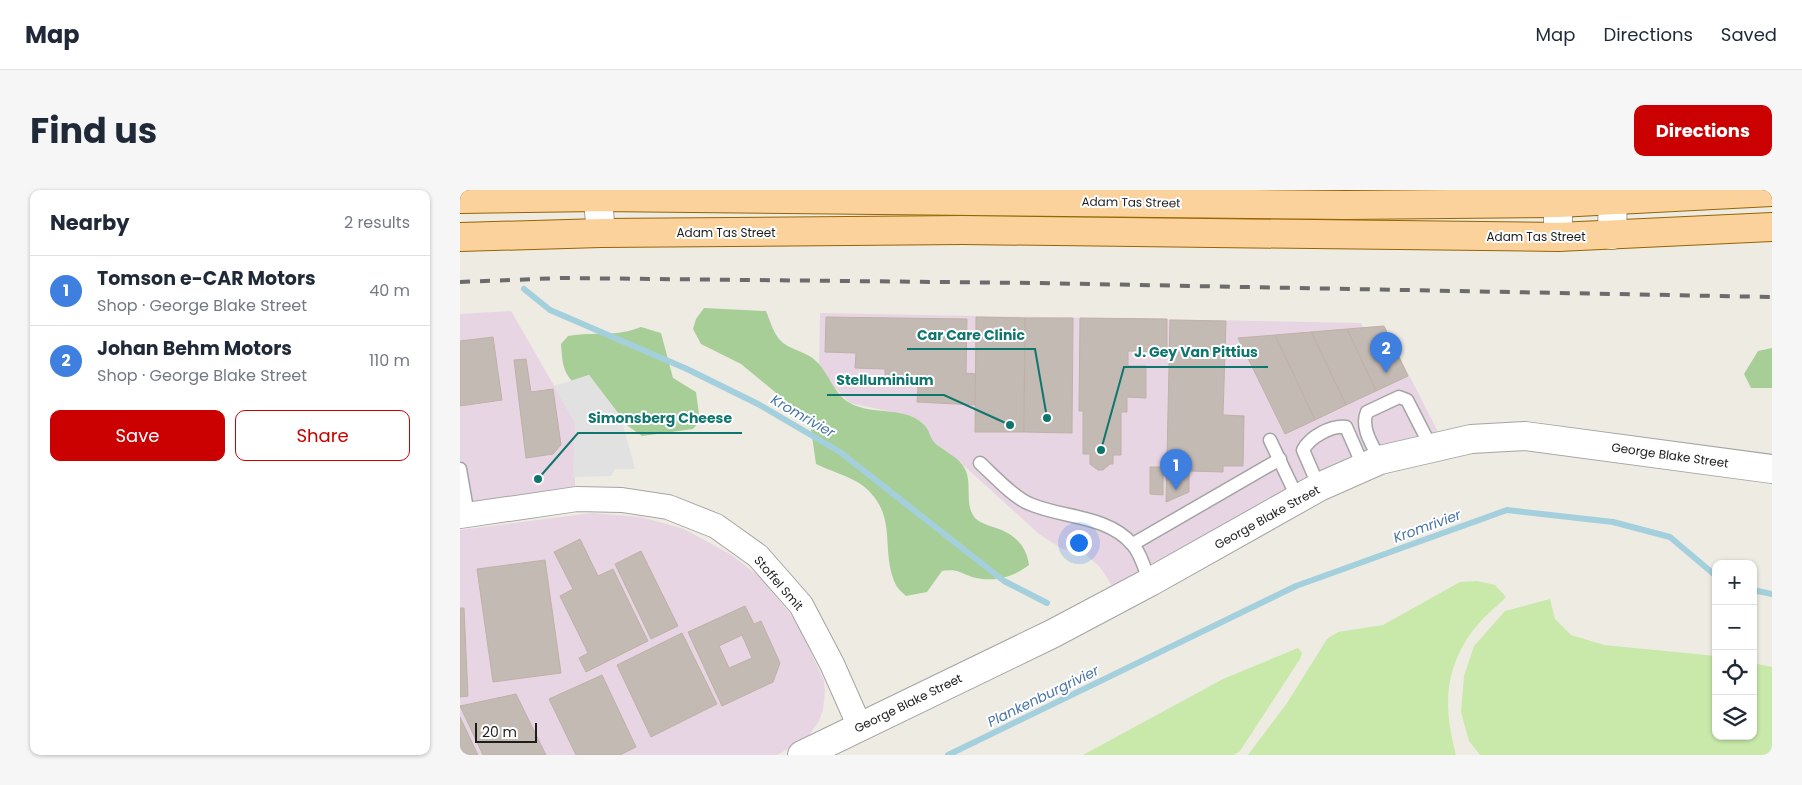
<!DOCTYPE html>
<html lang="en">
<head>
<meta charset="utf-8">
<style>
  body { margin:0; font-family:Poppins,sans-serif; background:#f6f6f7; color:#1f2937 }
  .controls { position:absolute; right:15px; bottom:15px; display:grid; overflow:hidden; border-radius:10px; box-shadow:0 1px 4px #0004 }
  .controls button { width:45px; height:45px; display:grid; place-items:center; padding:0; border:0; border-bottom:1px solid #e0e1e3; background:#fff; color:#1f2937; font:25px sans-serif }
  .scale { position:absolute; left:15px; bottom:12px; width:62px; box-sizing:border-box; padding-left:5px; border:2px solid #1d1d1d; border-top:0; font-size:14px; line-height:18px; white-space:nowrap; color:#1d1d1d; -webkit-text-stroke:4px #fff; paint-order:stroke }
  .you { position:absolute; left:618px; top:352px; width:18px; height:18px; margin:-12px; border:4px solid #fff; border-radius:50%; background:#1a73e8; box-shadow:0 0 0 8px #1a73e833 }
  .badge { display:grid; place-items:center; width:32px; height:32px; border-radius:50%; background:#ca0001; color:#fff; font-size:16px; font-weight:700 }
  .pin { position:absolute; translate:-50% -41px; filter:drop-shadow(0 1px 2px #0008) }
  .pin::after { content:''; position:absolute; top:26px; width:18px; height:15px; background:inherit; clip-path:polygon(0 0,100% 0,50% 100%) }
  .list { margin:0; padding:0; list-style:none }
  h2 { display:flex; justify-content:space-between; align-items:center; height:65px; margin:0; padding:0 20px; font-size:21px }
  h2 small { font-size:16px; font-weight:400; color:#747a83 }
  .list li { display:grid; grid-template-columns:32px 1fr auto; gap:15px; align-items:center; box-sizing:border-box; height:70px; padding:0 20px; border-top:1px solid #e0e1e3 }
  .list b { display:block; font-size:19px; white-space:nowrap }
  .list p { margin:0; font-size:16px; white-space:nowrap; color:#747a83 }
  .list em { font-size:16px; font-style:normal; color:#747a83 }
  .actions { display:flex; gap:10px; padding:15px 20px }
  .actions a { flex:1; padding:11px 0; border:1px solid #ca0001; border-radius:10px; text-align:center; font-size:18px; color:#ca0001 }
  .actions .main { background:#ca0001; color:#fff }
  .icon { flex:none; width:28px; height:28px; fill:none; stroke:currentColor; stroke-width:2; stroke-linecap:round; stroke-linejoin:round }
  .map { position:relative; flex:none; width:1312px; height:565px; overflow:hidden; border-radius:10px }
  header { display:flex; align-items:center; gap:30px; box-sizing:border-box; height:70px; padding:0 25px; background:#fff; border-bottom:1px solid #e0e1e3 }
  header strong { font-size:24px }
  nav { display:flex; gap:28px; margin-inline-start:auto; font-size:18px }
  .intro { display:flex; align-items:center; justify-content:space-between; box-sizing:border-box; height:120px; padding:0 30px }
  h1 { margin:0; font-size:35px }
  .button { padding:12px 22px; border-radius:10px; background:#ca0001; color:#fff; font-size:18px; font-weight:700 }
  main { display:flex; gap:30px; padding:0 30px }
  aside { flex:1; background:#fff; border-radius:10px; box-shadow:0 1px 4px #0004 }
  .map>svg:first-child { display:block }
  .industrial { fill:#e8d5e4 }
  .grass { fill:#c8e9a9 }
  .forest { fill:#a8ce98 }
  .parking { fill:#e1e1e1 }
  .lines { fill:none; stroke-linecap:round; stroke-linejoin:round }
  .stream { stroke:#a3d0dc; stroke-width:6 }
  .building { fill:#c3bab3; stroke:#c0b1a6; fill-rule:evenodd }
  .service-casing { stroke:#a4a4a4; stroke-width:15 }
  .minor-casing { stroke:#a4a4a4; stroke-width:26 }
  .tertiary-casing { stroke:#a4a4a4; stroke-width:30 }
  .primary-casing { stroke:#966400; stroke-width:30 }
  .service { stroke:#fff; stroke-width:12 }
  .minor { stroke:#fff; stroke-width:24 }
  .tertiary { stroke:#fff; stroke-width:28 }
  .primary { stroke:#fbd29b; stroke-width:28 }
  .rail { stroke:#6b6b6b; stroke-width:4; stroke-dasharray:10 10; stroke-linecap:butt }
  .labels { text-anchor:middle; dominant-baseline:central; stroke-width:4; stroke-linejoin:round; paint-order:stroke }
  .street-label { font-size:12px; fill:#1d1d1d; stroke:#fff }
  .water-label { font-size:14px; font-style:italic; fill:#4776a5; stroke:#fff }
  .leader { fill:none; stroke:#0f766e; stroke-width:2 }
  .callout-dot { fill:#0f766e; stroke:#fff; stroke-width:2 }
  .callout-label { font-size:14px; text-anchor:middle; font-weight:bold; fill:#0f766e; stroke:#fff; stroke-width:4; stroke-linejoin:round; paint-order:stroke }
</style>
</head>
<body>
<header>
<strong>Map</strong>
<nav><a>Map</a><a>Directions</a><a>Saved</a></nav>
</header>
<div class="intro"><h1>Find us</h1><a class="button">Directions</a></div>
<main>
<aside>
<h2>Nearby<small>2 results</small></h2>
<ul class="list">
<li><span class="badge" style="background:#3f7fe0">1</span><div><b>Tomson e-CAR Motors</b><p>Shop · George Blake Street</p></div><em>40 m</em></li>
<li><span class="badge" style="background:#3f7fe0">2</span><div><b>Johan Behm Motors</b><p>Shop · George Blake Street</p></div><em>110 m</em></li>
</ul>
<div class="actions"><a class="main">Save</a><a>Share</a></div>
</aside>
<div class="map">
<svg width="1312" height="565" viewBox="0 0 1312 565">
  <rect width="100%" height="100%" fill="#eeebe3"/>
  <g class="industrial">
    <path d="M 51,121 L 115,232 L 115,297 L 0,313 L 0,124 Z"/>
    <path d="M 360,123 L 901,133 L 904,138 L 924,136 L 978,242 L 920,256 L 869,276 L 652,396 L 640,377 L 625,364 L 602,359 L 579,344 L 501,273 L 474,252 L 470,246 L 432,222 L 390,213 L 372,195 L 359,174 Z"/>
    <path d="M 132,323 L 181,327 L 224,339 L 270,364 L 299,386 L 337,432 L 364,491 L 365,501 L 363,520 L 359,531 L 347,548 L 317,565 L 0,565 L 0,340 Z"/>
  </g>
  <g class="grass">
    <path d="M 1017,391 L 1035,395 L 1046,407 C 1035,418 1020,430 1011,443 C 983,483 984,519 996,565 L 788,565 L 827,513 L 867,449 L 878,442 L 923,435 L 1000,392 Z"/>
    <path d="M 1090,409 L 1095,429 L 1111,445 L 1144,455 L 1256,466 L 1256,546 L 1293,546 L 1293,473 L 1312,477 L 1312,565 L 1020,565 L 1009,551 L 1001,522 L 1004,486 L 1014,456 L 1045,421 Z"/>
    <path d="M 838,458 L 842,463 L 840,469 L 780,561 L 774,565 L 623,565 L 763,489 Z"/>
  </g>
  <g class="forest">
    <path d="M 244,118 L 306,121 C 310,130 312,140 319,149 C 328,160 347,161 357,172 C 369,184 374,204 390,213 C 412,226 449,215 466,237 C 470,242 470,248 475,253 C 485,262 501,268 506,281 C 512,296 504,317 516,329 C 521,333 527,335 533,337 C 553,343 566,354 569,375 C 553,387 533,393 512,387 C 498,382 497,379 482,381 L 467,402 L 446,406 C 443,403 438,399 436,395 C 419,359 440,325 402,295 C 389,286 370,281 356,274 L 351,239 L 338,221 L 281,174 L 241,154 L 233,139 L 236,129 Z"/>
    <path d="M 181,137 L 201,143 L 213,188 L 236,202 L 240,231 L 233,239 L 182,246 L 168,236 L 129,185 L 112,191 C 102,181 102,167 101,154 L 108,146 C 135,141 154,148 181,137 Z"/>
    <path d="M 1312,158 L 1312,198 L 1291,198 L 1284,184 L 1298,161 Z"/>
  </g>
  <path class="parking" d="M 129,185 L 161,228 L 175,279 L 155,279 L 151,286 L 113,287 L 115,233 L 94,196 Z"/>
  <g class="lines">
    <g class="stream">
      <path d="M 64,99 L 90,120 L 227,179 L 298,214 L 380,262 L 544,391 L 587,413"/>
      <path d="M 1293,400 L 1312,404"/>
      <path d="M 488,565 L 836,396 L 1047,320 L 1153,332 L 1210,347 L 1256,386"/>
    </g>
  </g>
  <g class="building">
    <path d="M 366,127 L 507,129 L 506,183 L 516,184 L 515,215 L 457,212 L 458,196 L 425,195 L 425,179 L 395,178 L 396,163 L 365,162 Z"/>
    <path d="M 516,127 L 565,128 L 564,242 L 515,242 Z"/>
    <path d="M 565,128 L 613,128 L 612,243 L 564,242 Z"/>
    <path d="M 620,128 L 707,129 L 707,162 L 668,161 L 668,176 L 686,176 L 686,208 L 667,207 L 667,222 L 661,222 L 661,265 L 653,265 L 653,274 L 650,274 L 643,280 L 638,280 L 630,274 L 630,264 L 623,264 L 623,221 L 619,221 Z"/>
    <path d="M 710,130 L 766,131 L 763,225 L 784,226 L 783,276 L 763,276 L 763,282 L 729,281 L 729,302 L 706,312 Z"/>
    <path d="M 924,136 L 948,186 L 916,201 L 887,139 Z"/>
    <path d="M 887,139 L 916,201 L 886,215 L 851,142 Z"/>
    <path d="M 851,142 L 886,215 L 855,230 L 815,145 Z"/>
    <path d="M 815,145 L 855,230 L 825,244 L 778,148 Z"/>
    <path d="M 33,147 L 42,210 L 0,216 L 0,151 Z"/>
    <path d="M 66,169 L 71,202 L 93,199 L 101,255 L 93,264 L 66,268 L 54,170 Z"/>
    <path d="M 690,277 L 703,277 L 703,305 L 690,304 Z"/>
    <path d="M 120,349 L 138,386 L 153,379 L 188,451 L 126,482 L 119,468 L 128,463 L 100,406 L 113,399 L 94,362 Z"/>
    <path d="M 181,361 L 218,436 L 191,449 L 155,374 Z"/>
    <path d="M 85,370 L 101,483 L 33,492 L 17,379 Z"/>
    <path d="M 285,416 L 294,434 L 301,431 L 320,473 L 313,492 L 262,516 L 228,442 ZM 282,445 L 292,468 L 269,478 L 259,456 Z"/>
    <path d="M 0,418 L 4,418 L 8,506 L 0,507 Z"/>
    <path d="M 222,443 L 257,514 L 191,547 L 157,475 Z"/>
    <path d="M 142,485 L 176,557 L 160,565 L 116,565 L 89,509 Z"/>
    <path d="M 56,504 L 86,565 L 23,565 L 0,516 Z"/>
    <path d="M 0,527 L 18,565 L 0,565 Z"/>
  </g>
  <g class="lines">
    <g class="service-casing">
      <g id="service">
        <path d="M 810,250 L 838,309"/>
        <path d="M 920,270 C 913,256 900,238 907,222 L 939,207 L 947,210 L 971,257"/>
        <path d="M 520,273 C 533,285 554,308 570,314 C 602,328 647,325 672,354 C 681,363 685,381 690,392"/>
        <path d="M 0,279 L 8,325"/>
        <path d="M 859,297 L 843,260 C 850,247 871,235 886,237 L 904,278"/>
        <path d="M 673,354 L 820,269"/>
      </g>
    </g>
    <g class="minor-casing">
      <path id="minor" d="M 0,326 L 117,309 L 162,310 L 208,317 L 256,336 L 298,366 L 341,415 L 372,474 L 400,537"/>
    </g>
    <g class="tertiary-casing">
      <g id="tertiary">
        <path d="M 137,0 L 141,43"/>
        <path d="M 1098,0 L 1098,47"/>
        <path d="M 1152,45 L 1153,0"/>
        <path d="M 342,565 L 592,444 L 690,392 L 859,297 L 920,270 L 1011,249 L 1065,246 L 1312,279"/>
      </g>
    </g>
    <g class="primary-casing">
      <g id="primary">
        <path d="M 0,9 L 138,7 L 886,15 L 1098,13 L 1312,2"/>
        <path d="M 0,47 L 141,43 L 503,40 L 1098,47 L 1312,37"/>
      </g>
    </g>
    <use href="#service" class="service"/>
    <use href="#minor" class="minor"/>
    <use href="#tertiary" class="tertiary"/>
    <use href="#primary" class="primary"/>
    <path class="rail" d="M 0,92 L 102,88 L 575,93 L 1312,107"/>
  </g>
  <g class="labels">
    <g class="street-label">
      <text transform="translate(671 12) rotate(1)">Adam Tas Street</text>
      <text x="266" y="42">Adam Tas Street</text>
      <text x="1076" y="46">Adam Tas Street</text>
      <text transform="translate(1210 265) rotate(8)">George Blake Street</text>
      <text transform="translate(807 327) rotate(-29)">George Blake Street</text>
      <text transform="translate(319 393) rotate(49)">Stoffel Smit</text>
      <text transform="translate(448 513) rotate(-26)">George Blake Street</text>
    </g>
    <g class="water-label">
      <text transform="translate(343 226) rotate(30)">Kromrivier</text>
      <text transform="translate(967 336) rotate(-20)">Kromrivier</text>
      <text transform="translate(583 506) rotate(-26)">Plankenburgrivier</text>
    </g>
  </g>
  <path class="leader" d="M587 228L575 159H447M641 260L664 177H808M550 235L484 205H367M78 289L118 243H282"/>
  <g class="callout-dot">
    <circle cx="587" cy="228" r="5"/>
    <circle cx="641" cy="260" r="5"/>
    <circle cx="550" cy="235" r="5"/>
    <circle cx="78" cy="289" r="5"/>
  </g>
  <g class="callout-label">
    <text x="511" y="150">Car Care Clinic</text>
    <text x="736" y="167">J. Gey Van Pittius</text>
    <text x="425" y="195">Stelluminium</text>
    <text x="200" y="233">Simonsberg Cheese</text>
  </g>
</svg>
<div class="controls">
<button>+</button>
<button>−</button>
<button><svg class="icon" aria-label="locate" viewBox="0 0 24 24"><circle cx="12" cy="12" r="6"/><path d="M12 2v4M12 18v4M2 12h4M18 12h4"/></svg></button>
<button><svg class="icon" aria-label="layers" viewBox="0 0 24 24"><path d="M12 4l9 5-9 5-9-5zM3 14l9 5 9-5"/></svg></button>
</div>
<div class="scale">20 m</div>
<div class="you"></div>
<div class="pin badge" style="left:716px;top:300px;background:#3f7fe0">1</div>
<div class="pin badge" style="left:926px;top:183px;background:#3f7fe0">2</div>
</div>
</main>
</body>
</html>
